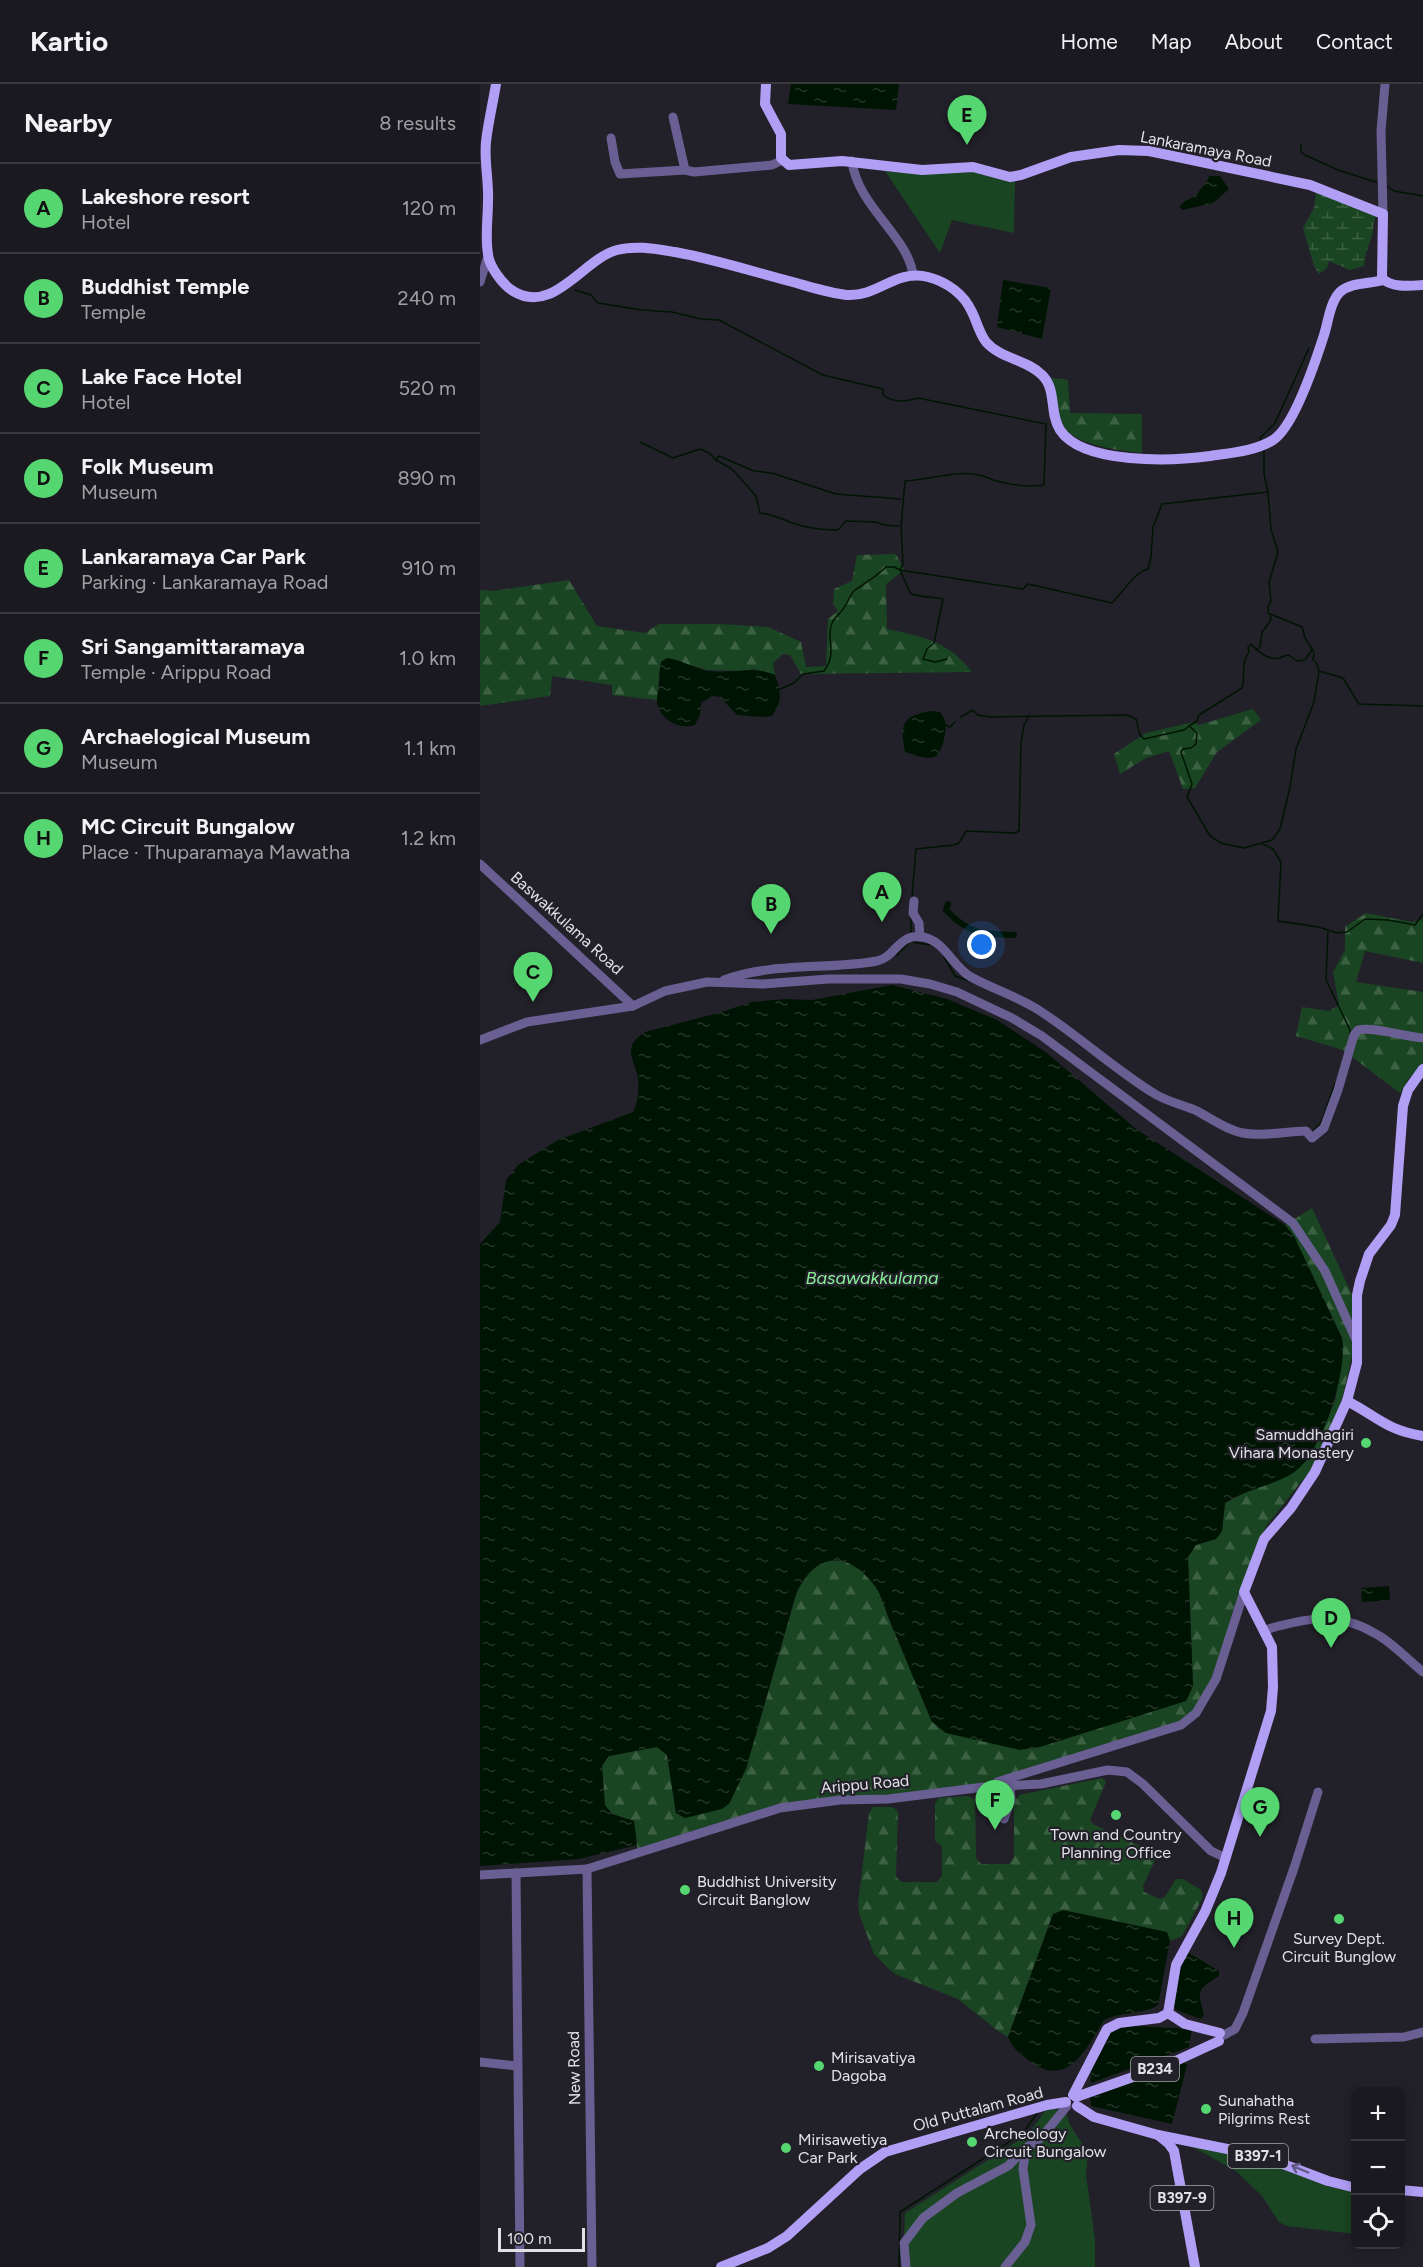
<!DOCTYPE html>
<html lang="en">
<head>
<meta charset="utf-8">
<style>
  body { margin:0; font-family:Figtree,sans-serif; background:#27262c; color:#f1f3f6 }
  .controls { position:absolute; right:18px; bottom:18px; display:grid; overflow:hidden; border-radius:9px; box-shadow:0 3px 15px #0003 }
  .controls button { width:54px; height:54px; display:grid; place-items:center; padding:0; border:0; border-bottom:2px solid #38383d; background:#1a191f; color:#f1f3f6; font:30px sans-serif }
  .scale { position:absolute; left:18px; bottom:15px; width:87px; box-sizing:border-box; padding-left:6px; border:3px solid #e2e1e7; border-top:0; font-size:16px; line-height:21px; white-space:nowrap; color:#e2e1e7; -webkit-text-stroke:4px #222129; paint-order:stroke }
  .you { position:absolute; left:502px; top:861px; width:21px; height:21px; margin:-15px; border:4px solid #fff; border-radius:50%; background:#1a73e8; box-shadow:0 0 0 9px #1a73e833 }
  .badge { display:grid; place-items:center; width:39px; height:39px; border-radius:50%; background:#56d671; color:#111; font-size:20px; font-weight:700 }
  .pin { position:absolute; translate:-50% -50px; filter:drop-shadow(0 2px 3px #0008) }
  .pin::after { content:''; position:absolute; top:32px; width:21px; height:18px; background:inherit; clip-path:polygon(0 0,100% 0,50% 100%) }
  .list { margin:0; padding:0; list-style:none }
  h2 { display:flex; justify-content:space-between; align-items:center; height:78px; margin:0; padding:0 24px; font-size:26px }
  h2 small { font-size:20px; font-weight:400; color:#9fa0a4 }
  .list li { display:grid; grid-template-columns:39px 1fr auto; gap:18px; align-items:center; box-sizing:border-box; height:90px; padding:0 24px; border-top:2px solid #38383d }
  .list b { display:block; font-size:22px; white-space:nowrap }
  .list p { margin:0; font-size:20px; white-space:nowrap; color:#9fa0a4 }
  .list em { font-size:20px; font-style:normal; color:#9fa0a4 }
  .icon { flex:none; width:33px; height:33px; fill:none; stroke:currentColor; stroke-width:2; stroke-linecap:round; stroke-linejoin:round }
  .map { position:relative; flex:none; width:943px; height:2183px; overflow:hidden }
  header { display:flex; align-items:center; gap:36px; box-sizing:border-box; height:84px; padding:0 30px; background:#1a191f; border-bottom:2px solid #38383d }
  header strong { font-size:28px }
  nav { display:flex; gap:33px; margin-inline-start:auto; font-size:21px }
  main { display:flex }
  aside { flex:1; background:#1a191f }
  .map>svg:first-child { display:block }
  .forest { fill:url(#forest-firs) }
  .wetland { fill:url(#wetland-marsh) }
  .green { fill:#1a4522 }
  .water { fill:url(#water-ripples) }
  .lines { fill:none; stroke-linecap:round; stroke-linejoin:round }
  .stream { stroke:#001403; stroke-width:1.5 }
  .canal { stroke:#001403; stroke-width:6 }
  .minor { stroke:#695f93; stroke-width:9 }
  .major { stroke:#b19ff6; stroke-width:10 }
  .oneway { stroke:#625a85 }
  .poi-dot { fill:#56d671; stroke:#222129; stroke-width:2 }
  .labels { text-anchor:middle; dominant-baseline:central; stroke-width:4.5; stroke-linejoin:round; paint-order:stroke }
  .shield { fill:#222129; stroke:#a8a7ae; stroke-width:1.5 }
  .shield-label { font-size:15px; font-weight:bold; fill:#e2e1e7 }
  .street-label { font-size:16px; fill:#e2e1e7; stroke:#222129 }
  .poi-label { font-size:16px; fill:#e2e1e7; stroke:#222129; text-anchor:start }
  .water-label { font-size:18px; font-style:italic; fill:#89f09a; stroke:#222129 }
</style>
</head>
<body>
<header>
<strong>Kartio</strong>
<nav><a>Home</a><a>Map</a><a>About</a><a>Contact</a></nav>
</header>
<main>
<aside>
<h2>Nearby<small>8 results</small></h2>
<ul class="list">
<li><span class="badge">A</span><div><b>Lakeshore resort</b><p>Hotel</p></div><em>120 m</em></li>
<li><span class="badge">B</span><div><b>Buddhist Temple</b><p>Temple</p></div><em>240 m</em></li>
<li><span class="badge">C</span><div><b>Lake Face Hotel</b><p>Hotel</p></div><em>520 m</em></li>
<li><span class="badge">D</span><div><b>Folk Museum</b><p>Museum</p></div><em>890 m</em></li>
<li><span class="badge">E</span><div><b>Lankaramaya Car Park</b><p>Parking · Lankaramaya Road</p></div><em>910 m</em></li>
<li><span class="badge">F</span><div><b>Sri Sangamittaramaya</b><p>Temple · Arippu Road</p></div><em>1.0 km</em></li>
<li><span class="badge">G</span><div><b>Archaelogical Museum</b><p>Museum</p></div><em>1.1 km</em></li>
<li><span class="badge">H</span><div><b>MC Circuit Bungalow</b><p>Place · Thuparamaya Mawatha</p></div><em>1.2 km</em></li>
</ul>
</aside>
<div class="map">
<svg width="943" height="2183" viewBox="0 0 943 2183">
  <defs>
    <pattern id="forest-firs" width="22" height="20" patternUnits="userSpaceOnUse" patternTransform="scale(1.5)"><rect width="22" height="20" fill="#1a4522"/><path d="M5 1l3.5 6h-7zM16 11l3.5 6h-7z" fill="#3b6042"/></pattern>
    <pattern id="wetland-marsh" width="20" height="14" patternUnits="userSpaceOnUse" patternTransform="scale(1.5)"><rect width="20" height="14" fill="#1a4522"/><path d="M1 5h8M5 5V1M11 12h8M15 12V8" fill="none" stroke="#3b6042"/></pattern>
    <pattern id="water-ripples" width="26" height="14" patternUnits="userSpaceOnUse" patternTransform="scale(1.5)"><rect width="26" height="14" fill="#001403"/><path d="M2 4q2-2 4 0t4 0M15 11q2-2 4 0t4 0" fill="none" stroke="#253628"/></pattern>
  </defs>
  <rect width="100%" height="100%" fill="#222129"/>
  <g class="forest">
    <path d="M 572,294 L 588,296 L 590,329 L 662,330 L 662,369 C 642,367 593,361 582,341 C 576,331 573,307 572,294 Z"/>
    <path d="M 416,470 L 424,486 L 406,500 L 407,545 C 444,553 468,557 492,588 L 321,590 L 310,571 L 303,570 L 293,579 L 295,591 L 274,585 L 262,587 L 227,586 L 214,582 L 181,578 C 178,591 179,603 177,616 L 132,611 L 132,601 L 72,592 L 70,612 L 0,622 L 0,506 L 13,507 L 89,496 L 117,542 L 165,549 L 179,540 L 240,540 L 288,543 L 321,558 L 326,583 L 346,582 L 348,535 L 358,527 L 353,520 L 354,505 L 372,497 L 377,471 Z"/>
    <path d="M 773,625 L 781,636 L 737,668 L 715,704 L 703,705 L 689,667 L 666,674 L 640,690 L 634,670 L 666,649 L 714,638 L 719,641 Z"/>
    <path d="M 886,829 L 932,838 L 943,835 L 943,879 L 885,867 L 876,898 L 943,908 L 943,980 L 930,993 L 920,1009 L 863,966 L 816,952 L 822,923 L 849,927 L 859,921 L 853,888 L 865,866 L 865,843 Z"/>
    <path d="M 832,1124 L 873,1213 L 873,1268 L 861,1320 L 832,1384 L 787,1441 L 778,1459 L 752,1529 L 736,1595 L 726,1615 L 697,1640 L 504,1703 L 300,1724 L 158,1770 L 154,1737 L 132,1730 L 125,1721 L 122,1682 L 128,1672 L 177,1663 L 187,1671 L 196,1729 L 266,1685 L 316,1511 C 335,1468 367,1465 395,1502 C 402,1512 406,1528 411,1540 C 425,1572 438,1605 452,1637 L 713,1602 L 708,1473 L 716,1461 L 736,1455 L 742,1447 L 745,1419 L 826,1378 L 849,1331 L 856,1314 L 862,1254 L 814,1152 L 805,1141 Z"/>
    <path d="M 622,1694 L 626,1698 L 610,1736 L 613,1740 L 675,1769 L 676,1774 L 663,1802 L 664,1808 L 680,1815 L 685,1813 L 696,1795 L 703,1795 L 721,1806 L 723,1813 L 702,1852 L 690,1857 L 686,1848 L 573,1830 L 528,1953 L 518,1947 L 478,1915 L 415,1890 L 409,1885 L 394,1870 L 379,1829 L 378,1820 L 389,1729 L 393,1723 L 412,1723 L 418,1727 L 416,1793 L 422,1798 L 457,1798 L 462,1791 L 462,1762 L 455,1757 L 455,1720 L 459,1714 L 488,1712 L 495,1716 L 496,1774 L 501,1780 L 529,1780 L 534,1773 L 534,1718 L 539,1711 Z"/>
  </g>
  <path class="wetland" d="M 836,108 L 896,132 C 892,140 894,149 890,157 C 887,167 885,172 884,182 L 870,186 L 849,177 L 847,184 L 839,190 L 834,182 L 823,144 L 834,124 Z"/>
  <g class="green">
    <path d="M 487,86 L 535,97 L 534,149 L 472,136 L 460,169 L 405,87 L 440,90 Z"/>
    <path d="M 574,2025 L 586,2029 L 590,2041 L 608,2069 L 606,2091 L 615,2155 L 615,2183 L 423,2183 L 425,2129 L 536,2058 L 550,2047 L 566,2026 Z"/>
    <path d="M 702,2057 L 775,2074 L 850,2103 L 875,2108 L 875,2150 L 807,2142 L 799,2138 L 782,2112 L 756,2087 Z"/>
  </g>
  <g class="water">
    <path d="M 311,0 L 419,0 L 416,26 L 308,20 Z"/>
    <path d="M 729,92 L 740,92 L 749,105 L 733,119 L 703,126 L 699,123 L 705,117 L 717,111 C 720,104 728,99 729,92 Z"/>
    <path d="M 523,196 L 571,204 L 562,255 L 517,243 Z"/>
    <path d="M 187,574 C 202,576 214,584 228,587 C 252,590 273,581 295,591 C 301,607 303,617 292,632 L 281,633 L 257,631 L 240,613 L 232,612 L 221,619 L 220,631 L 215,641 C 198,646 178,635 177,616 C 177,611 179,606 179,601 C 180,592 179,587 181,578 Z"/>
    <path d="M 451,627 L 460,628 C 462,631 464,634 465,637 C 467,645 463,670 454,673 C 446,676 433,670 425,668 C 420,639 422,632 451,627 Z"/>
    <path d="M 412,901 L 467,915 L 517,936 L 567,969 L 656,1045 L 805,1141 L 814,1152 L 862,1254 C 868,1287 842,1371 813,1389 C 792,1402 766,1405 745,1419 L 742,1447 L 736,1455 L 716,1461 L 708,1473 L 713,1602 L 706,1617 L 560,1663 L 540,1666 L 466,1649 L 452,1638 C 438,1605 425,1573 411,1540 C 406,1528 402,1512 395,1502 C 367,1465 335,1468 316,1510 L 266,1685 L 249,1720 L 242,1725 L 205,1734 L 196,1729 L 187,1671 L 177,1663 L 129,1672 L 122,1682 L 125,1721 L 132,1730 L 154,1737 L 157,1761 L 99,1775 L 0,1782 L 0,1160 L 20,1138 L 26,1096 L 38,1081 L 78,1056 L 153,1028 C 158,1019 160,1000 157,990 C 151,969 144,962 165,948 L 238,929 L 272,918 L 305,915 L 332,916 Z"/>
    <path d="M 909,1502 L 910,1516 L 882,1518 L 881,1504 Z"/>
    <path d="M 583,1826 L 687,1848 L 690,1857 L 678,1921 C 660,1932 641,1927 624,1936 C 608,1962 589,2004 552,1979 C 541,1970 533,1966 528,1953 L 573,1830 Z"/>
    <path d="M 709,1869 L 739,1887 L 739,1892 C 717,1906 717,1905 724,1930 L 721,1935 L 696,1926 L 693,1920 L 703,1872 Z"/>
    <path d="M 638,1941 L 712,1945 L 709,1963 L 611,1999 L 611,1987 L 628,1946 Z"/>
    <path d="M 708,1977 L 692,2040 L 611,2022 L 610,2012 Z"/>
  </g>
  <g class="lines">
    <g class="stream">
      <path d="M 821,60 L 821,68 L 825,71 L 858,86 L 899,99"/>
      <path d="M 907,102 L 914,107 L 943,112"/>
      <path d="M 95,206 L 111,211 L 118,219 L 162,226 L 192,228 L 221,235 L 239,236 L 343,291 L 403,305 L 403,311 C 414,319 424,318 438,314 L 566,340 L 564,401 C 549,403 531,401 517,397 C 511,396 506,392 499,391 C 474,386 450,396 425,397 L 421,442 L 423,480 L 420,486 L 430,509 C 440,514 451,512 463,515 L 454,559 L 447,565 L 443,575 L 455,578 L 467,575"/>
      <path d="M 160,358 L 193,374 L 220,365 L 229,369 L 236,376 L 252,385 L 262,396 L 276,412 L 280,429 C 296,430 308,439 323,442 C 334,445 346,446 358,446 L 366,437 L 396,438 L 404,441 L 419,442"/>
      <path d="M 782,358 L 780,354 L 795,339 L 829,264"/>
      <path d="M 236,376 L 239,372 L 274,387 L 292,389 L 356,410 L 421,415"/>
      <path d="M 788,409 L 791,445 L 798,468 L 789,498 L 791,517 L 788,523 L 788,529 L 822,543 L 825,554 L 834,568 L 833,576 L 836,578 L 839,587 L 863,594 L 879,620 L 943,622"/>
      <path d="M 776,566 L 780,563 L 782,548 L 791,536 L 790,531"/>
      <path d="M 832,566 L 825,576 L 817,577 L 809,571 C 805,571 802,573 799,574 C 789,577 777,567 771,560 L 768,563 L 769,568 C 760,579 766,592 762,604 L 719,631 L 717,637 L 709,642 L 717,649 L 716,660 L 711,664 L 703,665 L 701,668 L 712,700 L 707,713 L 730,752 L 741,759 L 764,764 L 792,756 L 800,745 L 810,703 L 816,665 L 834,618 L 839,587"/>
      <path d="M 300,605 L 314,599 L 323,590 L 344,587 C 359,567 344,555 353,537 C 356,532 362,528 365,522 C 369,517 370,510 375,506 C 386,498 396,493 406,483 L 414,483 L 420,486 L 543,505 L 548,500 L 632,519 C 642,509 655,488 668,485 L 671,473 L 673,443 L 682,420 L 788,408 L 784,390 L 784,365"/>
      <path d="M 481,633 L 493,626 L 498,631 L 510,633 L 647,631 L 656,635 L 660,651 L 664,655 L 704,646 L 708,643"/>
      <path d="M 465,641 L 470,643 L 475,638"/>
      <path d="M 783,760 L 793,765 L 801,778 L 798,837 L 839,843 L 857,849 L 867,848 L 885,835 L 908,836 L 935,841 L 943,830"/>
      <path d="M 432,813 L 436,765 L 474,761 L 479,759 L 486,747 L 535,749 L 539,747 L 541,659 L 544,641 L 549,632"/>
      <path d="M 848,848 L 846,896 L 870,946 L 870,951"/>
      <path d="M 431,849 L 431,833"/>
      <path d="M 432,858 L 450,861"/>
      <path d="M 417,871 L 429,859"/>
      <path d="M 464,873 L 475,892 L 492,898"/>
      <path d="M 832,1048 L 841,1039 L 855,999"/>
      <path d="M 419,2183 L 420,2128 L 543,2049 L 558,2028"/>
    </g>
    <path class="canal" d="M 468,820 L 466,826 C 488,850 503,850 534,851"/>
    <g class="minor">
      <path d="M 193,33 L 205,86 L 214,88 L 292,81 L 303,76"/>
      <path d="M 131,54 L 135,78 L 140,90 L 205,86"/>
      <path d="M 372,77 C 377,122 430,154 433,192"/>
      <path d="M 903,130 L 901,47 L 905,0"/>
      <path d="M 0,198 L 8,172"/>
      <path d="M 0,780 L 153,922"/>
      <path d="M 434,817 L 433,829 L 439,839 L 440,853"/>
      <path d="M 244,896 C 293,878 347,886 397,877 C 416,873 418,849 443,853 C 465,857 473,883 491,893 C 513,905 536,912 557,925 C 598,951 634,985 675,1010 C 688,1018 704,1021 717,1027 C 732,1035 747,1046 763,1049 C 783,1053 806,1047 826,1047 L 832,1054 L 844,1044 L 858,1006 L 874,951 L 878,946 C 894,942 925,953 943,954"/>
      <path d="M 0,956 L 47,938 L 153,922 L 185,907 L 227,898 L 283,900 L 348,895 L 421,895 L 450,900 L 477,908 L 532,934 L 562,952 L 813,1139 L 845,1187 L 876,1256"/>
      <path d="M 785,1546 C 825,1534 858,1527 896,1550 C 913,1559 928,1576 943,1588"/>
      <path d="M 517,1698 L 701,1641 L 716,1629 L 736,1595 L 764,1508"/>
      <path d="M 524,1735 L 531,1716 L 530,1701"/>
      <path d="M 107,1785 L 112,2183"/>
      <path d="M 36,1789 L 40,2183"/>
      <path d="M 0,1791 L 107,1785 L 300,1724 L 360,1716 L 408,1715 L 504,1703 L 561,1700 L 628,1686 L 647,1688 L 663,1700 L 731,1767 L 746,1774"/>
      <path d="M 744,1951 L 755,1945 L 763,1929 L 814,1784 L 838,1708"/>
      <path d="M 835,1955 L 924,1953 L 943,1948"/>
      <path d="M 0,1978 L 37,1982"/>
      <path d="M 426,2183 L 424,2159 L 443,2134 L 477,2109 L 528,2082 L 546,2064 L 561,2054 L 587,2022"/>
      <path d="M 525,2183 L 545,2158 L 551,2141 L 543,2085 L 546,2064"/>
    </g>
    <g class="major">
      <path d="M 16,0 C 13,19 8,39 6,58 C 4,77 9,98 8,117 C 8,134 5,153 8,170 C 9,182 22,200 33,207 C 73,232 103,175 137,166 C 155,161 176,165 195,168 C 234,175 271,187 309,197 C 328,202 347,209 367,211 C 398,213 415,185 448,193 C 467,198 484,210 492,228 C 497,238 499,249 506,258 C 521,275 546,275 562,291 C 577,305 569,329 580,346 C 603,381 693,377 730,372 C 749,369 776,367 793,356 C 814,343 836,276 844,251 C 848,239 850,218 860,208 C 871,198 889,200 903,196"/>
      <path d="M 286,0 L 285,20 L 301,50 L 301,74 L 309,81 L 362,77 L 442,86 L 493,83 L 530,93 L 541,91 L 591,73 L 639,66 L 669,67 L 830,101 L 903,130 L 902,194 C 911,204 930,202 943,201"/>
      <path d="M 867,1317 C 898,1333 906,1346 943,1352"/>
      <path d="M 688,1929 L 705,1940 L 740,1949"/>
      <path d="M 593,2011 L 627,1945 L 639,1939 L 679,1934 L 688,1929 L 696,1881 L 725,1828 L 741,1789 L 791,1627 L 793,1603 L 792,1563 L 764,1508 L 784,1455 L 811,1424 L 835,1388 L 867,1317 L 877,1279 L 877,1211 L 880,1197 L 889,1170 L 911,1141 L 915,1131 L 923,1022 L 928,1006 L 943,985"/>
      <path d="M 596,2013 L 687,1981 L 739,1957"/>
      <path d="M 597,2022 L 614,2033 L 678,2051 L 782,2072 L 848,2097 L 876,2104"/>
      <path d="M 678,2051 L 689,2060 L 694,2067 L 715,2183"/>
      <path d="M 920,2106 L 943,2108"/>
      <path d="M 241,2183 L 288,2164 L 307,2152 L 380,2085 L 405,2068 L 567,2021 L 586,2018"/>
    </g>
  </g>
  <defs><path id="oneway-shaft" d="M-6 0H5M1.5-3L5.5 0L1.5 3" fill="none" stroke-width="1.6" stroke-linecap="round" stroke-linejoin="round" transform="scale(1.5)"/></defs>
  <use class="oneway" href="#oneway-shaft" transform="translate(820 2085) rotate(-157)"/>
  <g class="poi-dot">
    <circle cx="886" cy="1359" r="6"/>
    <circle cx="636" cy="1731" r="6"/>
    <circle cx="205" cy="1806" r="6"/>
    <circle cx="859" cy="1835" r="6"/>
    <circle cx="339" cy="1982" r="6"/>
    <circle cx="726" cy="2025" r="6"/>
    <circle cx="492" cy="2058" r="6"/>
    <circle cx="306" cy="2064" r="6"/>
  </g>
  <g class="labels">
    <g class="shield">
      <rect x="651" y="1973" width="48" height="24" rx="4.5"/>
      <rect x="748" y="2060" width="60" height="24" rx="4.5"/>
      <rect x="670.5" y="2102" width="63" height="24" rx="4.5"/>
    </g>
    <g class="shield-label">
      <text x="675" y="1985">B234</text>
      <text x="778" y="2072">B397-1</text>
      <text x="702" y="2114">B397-9</text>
    </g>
    <g class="street-label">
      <text transform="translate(726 65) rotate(11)">Lankaramaya Road</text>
      <text transform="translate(87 839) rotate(42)">Baswakkulama Road</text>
      <text transform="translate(385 1700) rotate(-5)">Arippu Road</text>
      <text transform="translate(94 1984) rotate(-91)">New Road</text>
      <text transform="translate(498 2025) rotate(-15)">Old Puttalam Road</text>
    </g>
    <g class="poi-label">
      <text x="874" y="1350" text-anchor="end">Samuddhagiri<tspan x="874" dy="18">Vihara Monastery</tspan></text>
      <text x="636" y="1750" text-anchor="middle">Town and Country<tspan x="636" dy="18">Planning Office</tspan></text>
      <text x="217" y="1797">Buddhist University<tspan x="217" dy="18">Circuit Banglow</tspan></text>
      <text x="859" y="1854" text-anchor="middle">Survey Dept.<tspan x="859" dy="18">Circuit Bunglow</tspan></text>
      <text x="351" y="1973">Mirisavatiya<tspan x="351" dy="18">Dagoba</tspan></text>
      <text x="738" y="2016">Sunahatha<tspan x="738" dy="18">Pilgrims Rest</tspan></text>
      <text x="504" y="2049">Archeology<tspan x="504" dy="18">Circuit Bungalow</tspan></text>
      <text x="318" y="2055">Mirisawetiya<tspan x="318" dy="18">Car Park</tspan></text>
    </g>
    <g class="water-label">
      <text x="392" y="1194">Basawakkulama</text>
    </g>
  </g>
</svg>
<div class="controls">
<button>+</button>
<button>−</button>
<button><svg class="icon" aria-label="locate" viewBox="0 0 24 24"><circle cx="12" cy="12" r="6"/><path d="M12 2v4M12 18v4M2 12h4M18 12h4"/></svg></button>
</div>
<div class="scale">100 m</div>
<div class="you"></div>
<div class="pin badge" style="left:402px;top:838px">A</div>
<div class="pin badge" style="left:291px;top:850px">B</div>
<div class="pin badge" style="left:53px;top:918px">C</div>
<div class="pin badge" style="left:851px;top:1564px">D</div>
<div class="pin badge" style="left:487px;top:61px">E</div>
<div class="pin badge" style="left:515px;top:1746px">F</div>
<div class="pin badge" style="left:780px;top:1753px">G</div>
<div class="pin badge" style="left:754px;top:1864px">H</div>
</div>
</main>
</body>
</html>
